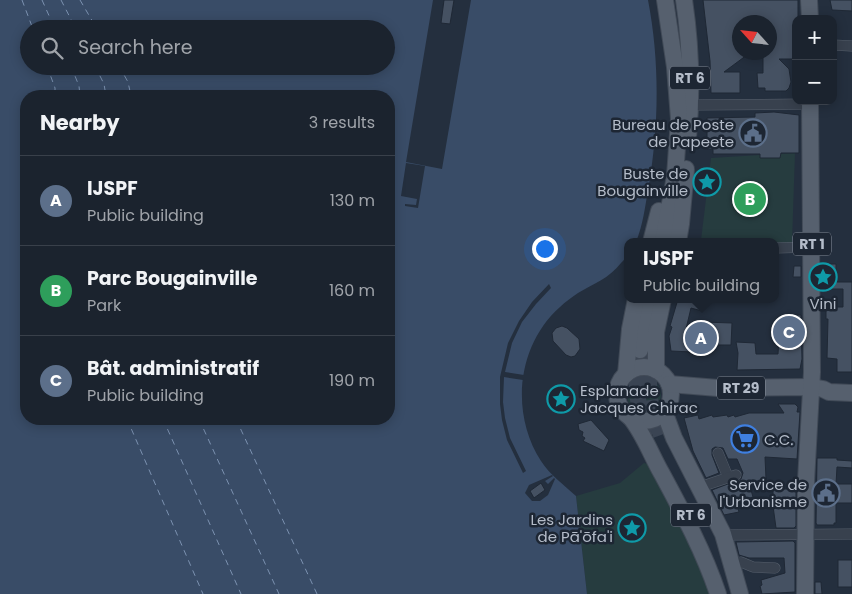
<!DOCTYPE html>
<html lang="en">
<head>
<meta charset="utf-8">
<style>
  body { margin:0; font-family:Poppins,sans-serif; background:#242b36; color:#f1f3f6 }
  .controls { position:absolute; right:15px; top:15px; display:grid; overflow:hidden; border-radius:10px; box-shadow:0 2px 12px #0003 }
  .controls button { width:45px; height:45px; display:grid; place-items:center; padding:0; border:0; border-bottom:1px solid #39404a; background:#1b232e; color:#f1f3f6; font:25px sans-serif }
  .compass { position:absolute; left:732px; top:15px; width:45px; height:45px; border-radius:50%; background:#1b232e; box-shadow:0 2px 12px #0003; rotate:297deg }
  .you { position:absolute; left:544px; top:248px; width:18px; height:18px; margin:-12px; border:4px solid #fff; border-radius:50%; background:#1a73e8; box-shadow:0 0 0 8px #1a73e833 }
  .badge { display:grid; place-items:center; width:32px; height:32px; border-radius:50%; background:#ea580c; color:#fff; font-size:16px; font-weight:700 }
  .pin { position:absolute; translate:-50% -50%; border:2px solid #fff; box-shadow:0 1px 5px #0006 }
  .popup { position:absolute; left:624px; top:238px; width:155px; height:65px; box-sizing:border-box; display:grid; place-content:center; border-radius:10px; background:#1b232e; filter:drop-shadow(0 1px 4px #0005); font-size:16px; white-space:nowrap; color:#a0a4aa }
  .popup b { font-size:19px; color:#f1f3f6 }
  .popup::after { content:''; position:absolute; left:50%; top:100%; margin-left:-10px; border:10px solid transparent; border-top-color:#1b232e }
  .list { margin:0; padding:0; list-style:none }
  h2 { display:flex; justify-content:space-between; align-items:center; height:65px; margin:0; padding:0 20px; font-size:21px }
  h2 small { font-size:16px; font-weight:400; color:#a0a4aa }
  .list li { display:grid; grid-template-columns:32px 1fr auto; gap:15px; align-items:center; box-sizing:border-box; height:90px; padding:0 20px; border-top:1px solid #39404a }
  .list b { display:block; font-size:19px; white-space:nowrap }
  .list p { margin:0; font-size:16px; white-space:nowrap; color:#a0a4aa }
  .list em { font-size:16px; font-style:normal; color:#a0a4aa }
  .icon { flex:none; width:28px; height:28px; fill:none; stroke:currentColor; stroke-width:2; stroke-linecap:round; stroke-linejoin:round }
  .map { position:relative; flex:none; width:852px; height:594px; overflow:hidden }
  .search { position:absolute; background:#1b232e; box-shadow:0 2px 12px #0003; left:20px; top:20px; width:375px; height:55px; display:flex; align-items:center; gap:12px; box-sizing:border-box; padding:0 18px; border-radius:28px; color:#a0a4aa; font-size:19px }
  .panel { position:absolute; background:#1b232e; box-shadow:0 2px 12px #0003; left:20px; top:90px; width:375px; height:335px; border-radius:20px }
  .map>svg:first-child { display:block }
  .green { fill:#263c3f }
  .water { fill:#394c67; fill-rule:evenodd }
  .pier { fill:#242f3e }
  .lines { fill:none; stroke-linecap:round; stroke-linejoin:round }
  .ferry { stroke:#7c92b1; stroke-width:1; stroke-dasharray:6 5; stroke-linecap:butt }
  .building { fill:#455162; stroke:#1f2835 }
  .primary-tunnel { stroke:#3a4453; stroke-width:16; stroke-dasharray:16 8; stroke-linecap:butt }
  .street-casing { stroke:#565f6c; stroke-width:11 }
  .primary-casing { stroke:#414a57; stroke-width:18 }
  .street { stroke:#38414e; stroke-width:10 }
  .primary { stroke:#56606e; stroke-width:16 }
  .labels { text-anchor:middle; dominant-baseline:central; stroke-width:5; stroke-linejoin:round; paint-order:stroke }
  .shield { fill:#1d2633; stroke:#878f9c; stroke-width:1 }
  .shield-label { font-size:14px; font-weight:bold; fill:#b4bcc9 }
  .poi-label { font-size:15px; fill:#b4bcc9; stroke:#1d2633; text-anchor:end }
</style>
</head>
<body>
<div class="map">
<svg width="852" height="594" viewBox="0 0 852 594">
  <rect width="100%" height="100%" fill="#242f3e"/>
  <g class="green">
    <path d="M 795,153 L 792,243 L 701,240 L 711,158 Z"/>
    <circle cx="644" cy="395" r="17"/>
    <path d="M 644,463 L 648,464 L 684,525 L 714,594 L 587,594 L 576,496 L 620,483 Z"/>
  </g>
  <path class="water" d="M 0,0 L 433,0 L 406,162 L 442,169 L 471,0 L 648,0 C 660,62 659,128 648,190 C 645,207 643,225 636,242 L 627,242 C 627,245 628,250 627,253 C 627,257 624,260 621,263 C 608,279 595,283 578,293 C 572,297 565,302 560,307 C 517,345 510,413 541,461 C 550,475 563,484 576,496 L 587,594 L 0,594 ZM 29,29 L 386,29 L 386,66 L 29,66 ZM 26,96 L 389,96 L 389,419 L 26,419 Z"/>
  <g class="pier">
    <path d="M 406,163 L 425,166 L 418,208 L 405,206 L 405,204 L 416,205 L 417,199 L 401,196 Z"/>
    <path d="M 549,284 L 551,288 L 536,304 L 522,322 L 512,343 L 505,372 L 524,375 L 523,380 L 504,377 L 503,402 L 505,418 L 510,438 L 526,471 L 523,473 L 507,440 L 502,420 L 500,404 L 500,377 L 508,343 L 519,321 L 532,302 Z"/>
    <path d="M 552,475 L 553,476 L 545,481 L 548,484 L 554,478 L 555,479 L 548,495 L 540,501 L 532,501 L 525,493 L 529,485 Z"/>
  </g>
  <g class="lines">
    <g class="ferry">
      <path d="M 22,0 L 33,29"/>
      <path d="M 42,0 L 55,29"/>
      <path d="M 61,0 L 76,29"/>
      <path d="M 80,0 L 97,29"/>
      <path d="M 47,66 L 55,88 L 55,96"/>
      <path d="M 71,66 L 79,86 L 80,96"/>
      <path d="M 95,66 L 104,84 L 106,96"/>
      <path d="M 119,66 L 128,82 L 131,96"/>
      <path d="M 127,419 L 203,594"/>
      <path d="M 163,419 L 241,594"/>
      <path d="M 199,419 L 279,594"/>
      <path d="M 236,419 L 317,594"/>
    </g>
  </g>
  <g class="building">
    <path d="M 444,0 L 454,0 L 450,24 L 441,23 Z"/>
    <path d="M 703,0 L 798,0 L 798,19 L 796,19 L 795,59 L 779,59 L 789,69 L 791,82 L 789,88 L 786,91 L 765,91 L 765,88 L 758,88 L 757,73 L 763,73 L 763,52 L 770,52 L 770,22 L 740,22 L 740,52 L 751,52 L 724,72 L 740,72 L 740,93 L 711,93 L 710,61 Z"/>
    <path d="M 830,0 L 852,0 L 852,11 L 832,10 Z"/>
    <path d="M 774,112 L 799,115 L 799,153 L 781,153 L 780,158 L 760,158 L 760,154 L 713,154 L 713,149 L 707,149 L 707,118 L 755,117 L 755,113 Z"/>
    <path d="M 825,264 L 836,264 L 836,282 L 852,282 L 852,372 L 837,372 L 837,359 L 827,358 L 828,319 L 826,319 L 826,309 L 830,309 L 830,307 L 843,307 L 843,289 L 822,289 L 822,269 L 825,269 Z"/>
    <path d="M 794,266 L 801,266 L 801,277 L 793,277 Z"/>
    <path d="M 678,299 L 706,299 L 702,311 L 691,308 L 686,329 L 702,329 L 702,322 L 732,323 L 731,345 L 697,345 L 697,347 L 692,347 L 692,352 L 671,351 L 669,336 L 672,327 L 670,326 Z"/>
    <path d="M 788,315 L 801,315 L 802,359 L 800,369 L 737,370 L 738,353 L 736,342 L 755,343 L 756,354 L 778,354 L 779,337 L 776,337 L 777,325 L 786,326 Z"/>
    <path d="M 562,326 L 567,328 L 579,339 L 580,349 L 575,356 L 571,357 L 566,355 L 553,341 L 552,333 L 556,328 Z"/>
    <path d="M 778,404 L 795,404 L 798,407 L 797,412 L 800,412 L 797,459 L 765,457 L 766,479 L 749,483 L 753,497 L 736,502 L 739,512 L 724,515 L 712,490 L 741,479 L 743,473 L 737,459 L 728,459 L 723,448 L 715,447 L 712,449 L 712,455 L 719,473 L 706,478 L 693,451 L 684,418 L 698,415 L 699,419 L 712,415 L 713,417 L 727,415 L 728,417 L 734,415 L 735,417 L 749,413 L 784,413 Z"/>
    <path d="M 591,420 L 609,440 L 604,451 L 583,441 L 585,438 L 582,436 L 583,432 L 579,430 L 578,424 Z"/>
    <path d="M 817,458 L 837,458 L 837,460 L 852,461 L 852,468 L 837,467 L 836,484 L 852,484 L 852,503 L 836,503 L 836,523 L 834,523 L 834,525 L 817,525 L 816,523 Z"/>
    <path d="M 541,483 L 545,490 L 534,498 L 530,491 Z"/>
    <path d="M 773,489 L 796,489 L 796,526 L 794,528 L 776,528 L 773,506 Z"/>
    <path d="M 793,541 L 795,543 L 795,592 L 762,594 L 760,586 L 762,585 L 761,580 L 785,573 L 784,558 L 749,558 L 739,555 L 736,542 Z"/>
    <rect x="838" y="560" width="14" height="27"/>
    <path d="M 815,582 L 821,582 L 822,594 L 815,594 Z"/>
  </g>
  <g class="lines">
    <g class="primary-tunnel">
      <path d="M 640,350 C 634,388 635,404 652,438"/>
      <path d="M 649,352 L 649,392 L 652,410 L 661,435"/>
    </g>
    <g class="street-casing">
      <g id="street">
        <path d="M 833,45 L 852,46"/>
        <path d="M 691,105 L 810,104"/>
        <path d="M 775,248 L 812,247"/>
        <path d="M 718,453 L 728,477"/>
        <path d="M 700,487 L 736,475"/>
        <path d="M 723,535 L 852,534"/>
        <path d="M 732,564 L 741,562 L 753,567 L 775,568"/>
      </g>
    </g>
    <g class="primary-casing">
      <g id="primary">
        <path d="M 684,0 C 691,46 692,92 688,138"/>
        <path d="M 809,0 L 810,19"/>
        <path d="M 651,242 L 659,211"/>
        <path d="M 663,242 L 675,176 L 679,119 L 675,67 L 665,0"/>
        <path d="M 678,242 L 681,224 L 686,169"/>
        <path d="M 640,350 L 648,299"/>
        <circle cx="644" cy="394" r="27"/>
        <path d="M 656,370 L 656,332 L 663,299"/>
        <path d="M 626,374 L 630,329 L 636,299"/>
        <path d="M 669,384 L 718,388 L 812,387 L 823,389 L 829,392 L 852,393"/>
        <path d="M 664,411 L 674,438 L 723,534 L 740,594"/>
        <path d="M 630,417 C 644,434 651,455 662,474 C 683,513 704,552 718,594"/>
        <path d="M 805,594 L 806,481 L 812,372 L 810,101"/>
      </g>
    </g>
    <use href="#street" class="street"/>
    <use href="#primary" class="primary"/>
  </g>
  <defs>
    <g id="civic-ring" transform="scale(1.4375)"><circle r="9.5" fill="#1d2633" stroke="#5c6f8a" stroke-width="1.5"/><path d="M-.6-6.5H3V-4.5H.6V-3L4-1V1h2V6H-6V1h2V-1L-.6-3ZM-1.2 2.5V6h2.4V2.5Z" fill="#5c6f8a"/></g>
    <g id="sight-ring" transform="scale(1.4375)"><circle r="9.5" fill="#1d2633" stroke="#0f9aa8" stroke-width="1.5"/><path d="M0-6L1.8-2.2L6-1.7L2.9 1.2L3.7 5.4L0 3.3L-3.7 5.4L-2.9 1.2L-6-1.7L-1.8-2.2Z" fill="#0f9aa8"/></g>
    <g id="supermarket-ring" transform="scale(1.4375)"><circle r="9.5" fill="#1d2633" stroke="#3f7fe0" stroke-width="1.5"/><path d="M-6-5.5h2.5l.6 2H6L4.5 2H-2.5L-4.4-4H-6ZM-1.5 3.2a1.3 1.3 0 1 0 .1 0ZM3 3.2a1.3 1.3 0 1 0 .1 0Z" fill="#3f7fe0"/></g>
  </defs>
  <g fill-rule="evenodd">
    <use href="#civic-ring" x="753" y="133"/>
    <use href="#sight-ring" x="707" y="182"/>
    <use href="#sight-ring" x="823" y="277"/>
    <use href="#sight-ring" x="561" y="399"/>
    <use href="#supermarket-ring" x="745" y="439"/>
    <use href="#civic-ring" x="826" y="493"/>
    <use href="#sight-ring" x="632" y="528"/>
  </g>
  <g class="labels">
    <g class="shield">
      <rect x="670" y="66.5" width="40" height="23" rx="4"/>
      <rect x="793" y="232.5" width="38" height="23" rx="4"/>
      <rect x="717" y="376.5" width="48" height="23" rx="4"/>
      <rect x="671" y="503.5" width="40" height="23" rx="4"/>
    </g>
    <g class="shield-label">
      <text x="690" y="78">RT 6</text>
      <text x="812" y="244">RT 1</text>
      <text x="741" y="388">RT 29</text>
      <text x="691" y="515">RT 6</text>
    </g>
    <g class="poi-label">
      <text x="734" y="124">Bureau de Poste<tspan x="734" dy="17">de Papeete</tspan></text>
      <text x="688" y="173">Buste de<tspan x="688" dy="17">Bougainville</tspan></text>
      <text x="823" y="303" text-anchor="middle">Vini</text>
      <text x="580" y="390" text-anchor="start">Esplanade<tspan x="580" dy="17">Jacques Chirac</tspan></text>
      <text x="764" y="439" text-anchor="start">C.C.</text>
      <text x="807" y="484">Service de<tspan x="807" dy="17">l'Urbanisme</tspan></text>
      <text x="613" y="519">Les Jardins<tspan x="613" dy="17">de Pā'ōfa'i</tspan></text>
    </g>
  </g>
</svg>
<div class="controls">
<button>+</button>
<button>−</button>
</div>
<svg class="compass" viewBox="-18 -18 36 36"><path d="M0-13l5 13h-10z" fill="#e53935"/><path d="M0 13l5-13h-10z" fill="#a0a4aa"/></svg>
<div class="you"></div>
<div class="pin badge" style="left:701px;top:338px;background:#5c6f8a">A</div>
<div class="popup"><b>IJSPF</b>Public building</div>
<div class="pin badge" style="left:750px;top:199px;background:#2e9e5b">B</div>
<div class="pin badge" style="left:789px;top:332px;background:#5c6f8a">C</div>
<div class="search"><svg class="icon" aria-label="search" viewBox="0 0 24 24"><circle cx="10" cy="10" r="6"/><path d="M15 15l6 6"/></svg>Search here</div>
<section class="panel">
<h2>Nearby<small>3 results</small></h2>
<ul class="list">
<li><span class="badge" style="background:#5c6f8a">A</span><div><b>IJSPF</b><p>Public building</p></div><em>130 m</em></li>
<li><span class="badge" style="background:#2e9e5b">B</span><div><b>Parc Bougainville</b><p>Park</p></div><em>160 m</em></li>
<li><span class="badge" style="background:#5c6f8a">C</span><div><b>Bât. administratif</b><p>Public building</p></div><em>190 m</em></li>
</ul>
</section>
</div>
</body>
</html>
